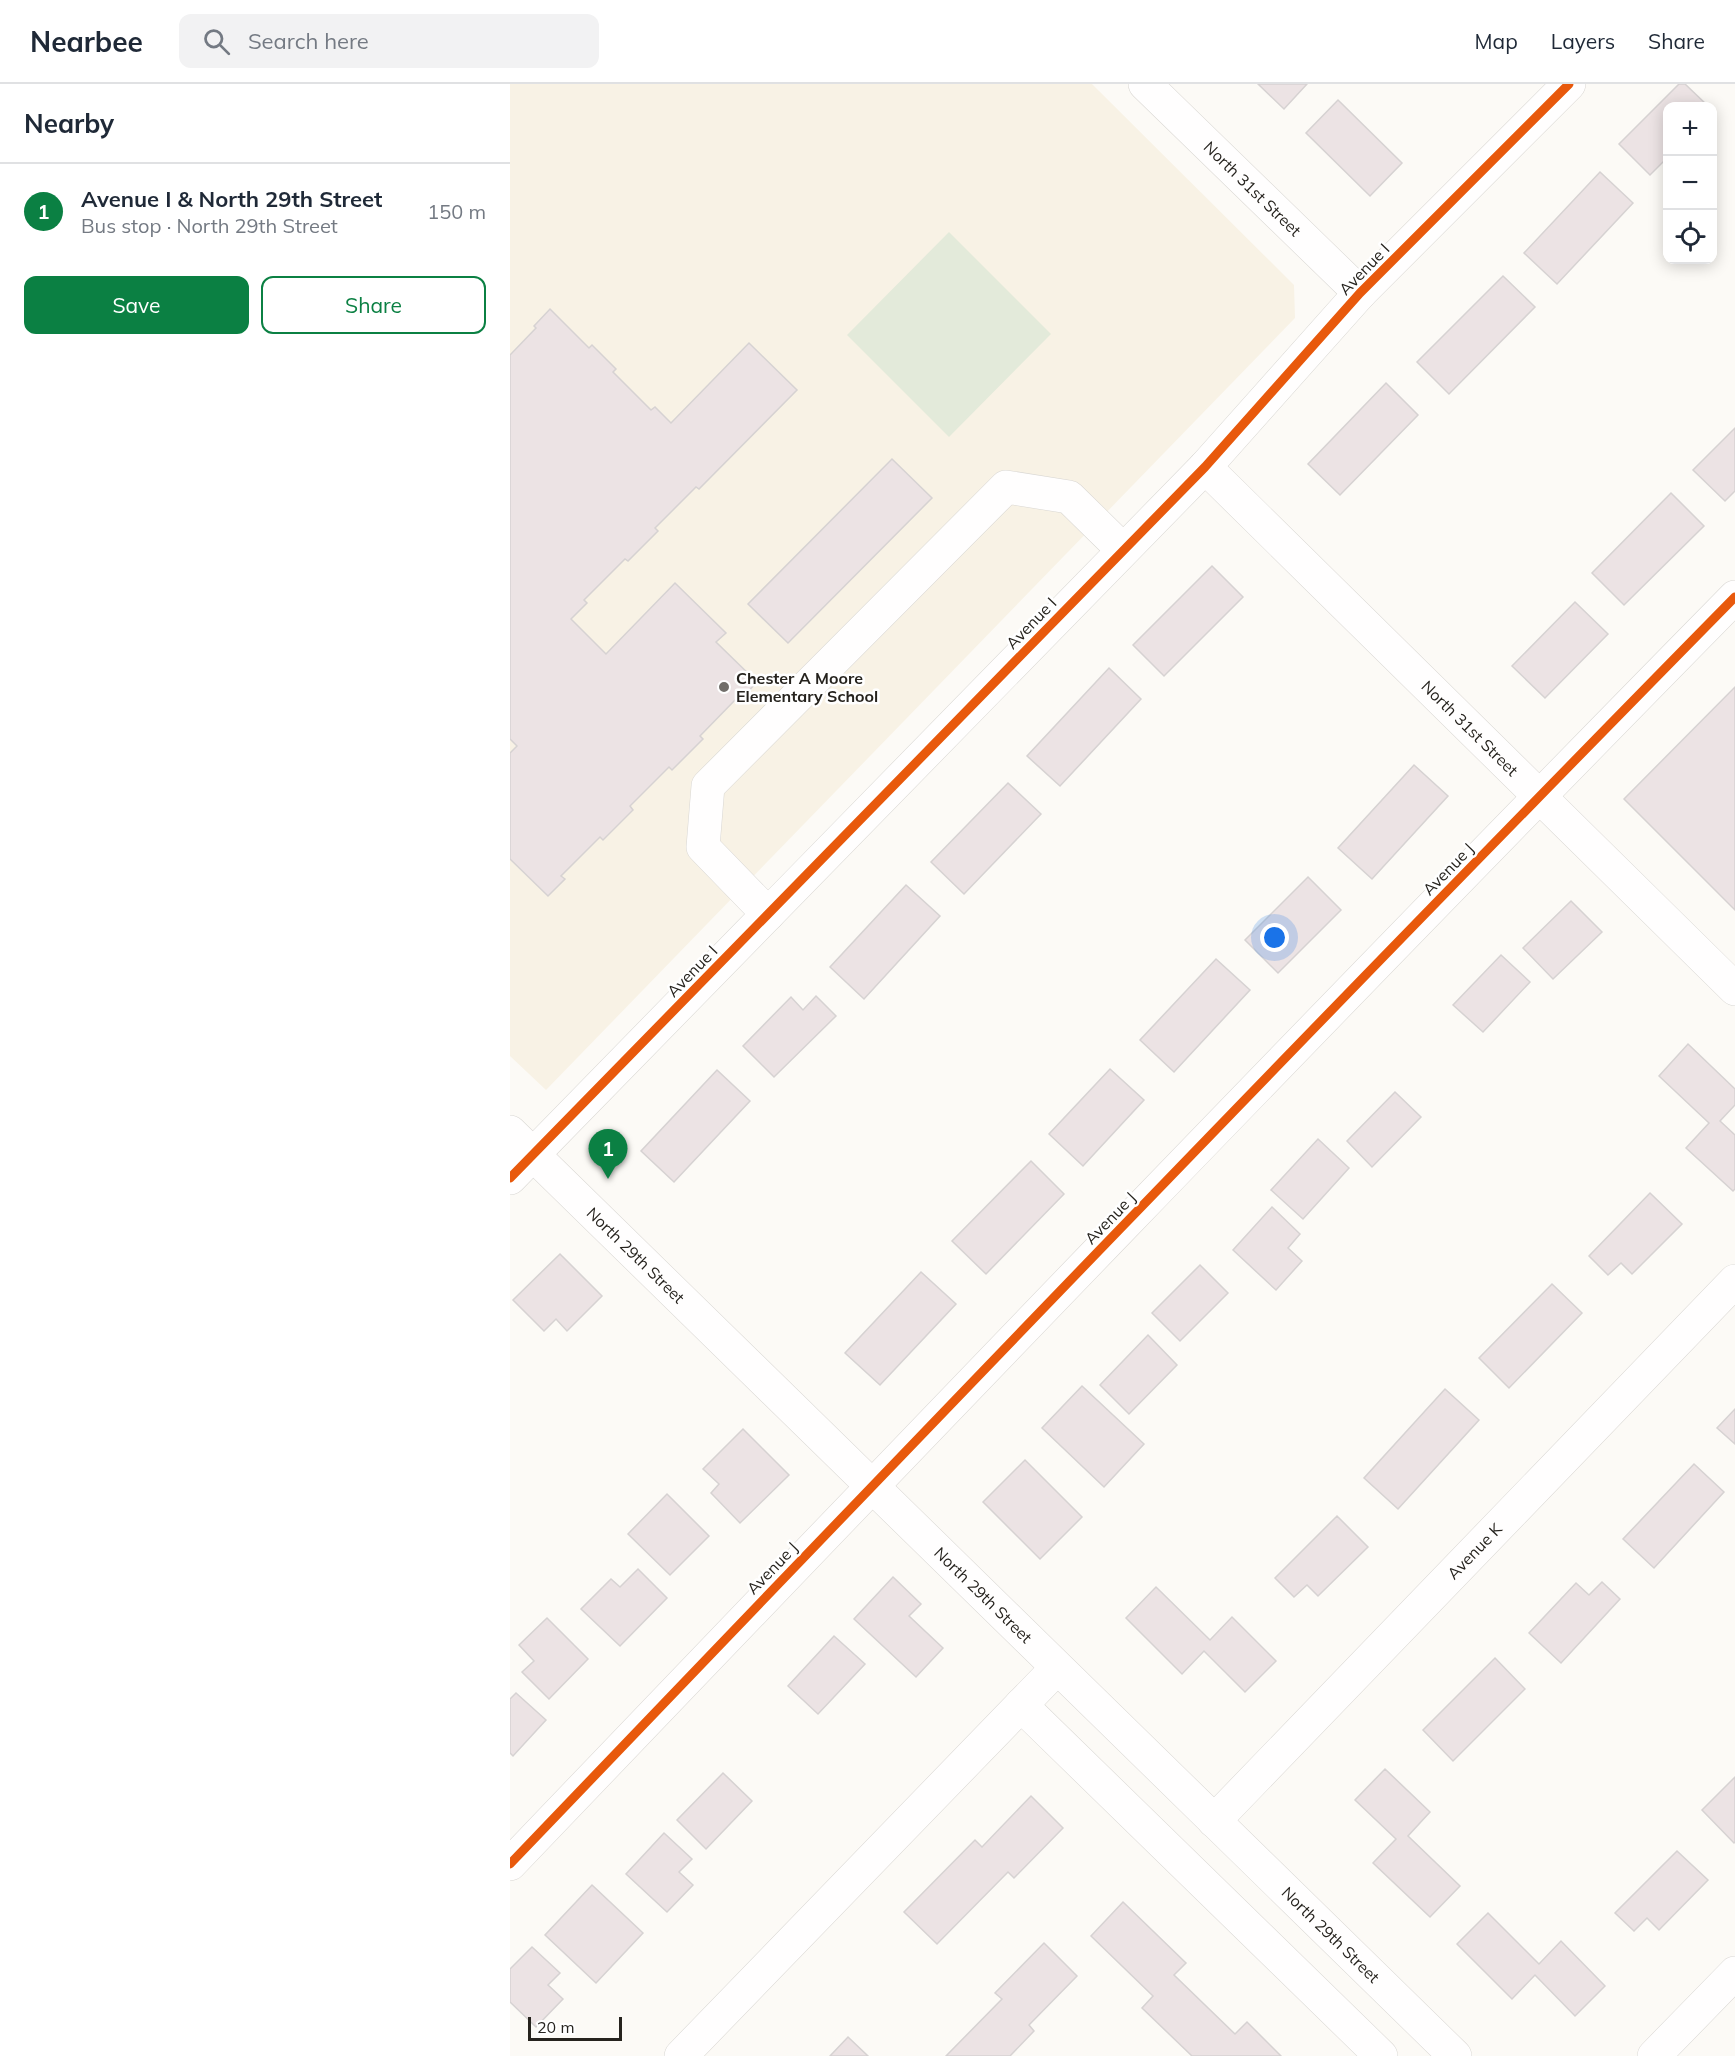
<!DOCTYPE html>
<html lang="en">
<head>
<meta charset="utf-8">
<style>
  body { margin:0; font-family:Mulish,sans-serif; background:#f2f2f3; color:#1f2937 }
  .controls { position:absolute; right:18px; top:18px; display:grid; overflow:hidden; border-radius:12px; box-shadow:0 3px 15px #0003 }
  .controls button { width:54px; height:54px; display:grid; place-items:center; padding:0; border:0; border-bottom:2px solid #e0e1e3; background:#fff; color:#1f2937; font:30px sans-serif }
  .scale { position:absolute; left:18px; bottom:15px; width:94px; box-sizing:border-box; padding-left:6px; border:3px solid #26231e; border-top:0; font-size:16px; line-height:21px; white-space:nowrap; color:#26231e; -webkit-text-stroke:4px #fff; paint-order:stroke }
  .you { position:absolute; left:765px; top:854px; width:21px; height:21px; margin:-15px; border:4px solid #fff; border-radius:50%; background:#1a73e8; box-shadow:0 0 0 9px #1a73e833 }
  .badge { display:grid; place-items:center; width:39px; height:39px; border-radius:50%; background:#0b8043; color:#fff; font-size:20px; font-weight:700 }
  .pin { position:absolute; translate:-50% -50px; filter:drop-shadow(0 2px 3px #0008) }
  .pin::after { content:''; position:absolute; top:32px; width:21px; height:18px; background:inherit; clip-path:polygon(0 0,100% 0,50% 100%) }
  .list { margin:0; padding:0; list-style:none }
  h2 { display:flex; justify-content:space-between; align-items:center; height:78px; margin:0; padding:0 24px; font-size:26px }
  h2 small { font-size:20px; font-weight:400; color:#747a83 }
  .list li { display:grid; grid-template-columns:39px 1fr auto; gap:18px; align-items:center; box-sizing:border-box; height:96px; padding:0 24px; border-top:2px solid #e0e1e3 }
  .list b { display:block; font-size:22px; white-space:nowrap }
  .list p { margin:0; font-size:20px; white-space:nowrap; color:#747a83 }
  .list em { font-size:20px; font-style:normal; color:#747a83 }
  .actions { display:flex; gap:12px; padding:18px 24px }
  .actions a { flex:1; padding:14px 0; border:2px solid #0b8043; border-radius:12px; text-align:center; font-size:21px; color:#0b8043 }
  .actions .main { background:#0b8043; color:#fff }
  .icon { flex:none; width:33px; height:33px; fill:none; stroke:currentColor; stroke-width:2; stroke-linecap:round; stroke-linejoin:round }
  .map { position:relative; flex:none; width:1225px; height:1972px; overflow:hidden }
  header { display:flex; align-items:center; gap:36px; box-sizing:border-box; height:84px; padding:0 30px; background:#fff; border-bottom:2px solid #e0e1e3 }
  header strong { font-size:28px }
  nav { display:flex; gap:33px; margin-inline-start:auto; font-size:21px }
  .search { width:420px; height:54px; background:#f2f2f3; display:flex; align-items:center; gap:15px; box-sizing:border-box; padding:0 21px; border-radius:12px; color:#747a83; font-size:22px }
  main { display:flex }
  aside { flex:1; background:#fff }
  .map>svg:first-child { display:block }
  .built { fill:#f8f2e5 }
  .green { fill:#e3eada }
  .building { fill:#ece3e4; stroke:#d6d2d2; stroke-width:1.5 }
  .lines { fill:none; stroke-linecap:round; stroke-linejoin:round }
  .minor-casing { stroke:#d9d7d3; stroke-width:34 }
  .minor { stroke:#fffefe; stroke-width:33 }
  .cycleway-casing { stroke:#fff; stroke-width:13 }
  .cycleway { stroke:#e8590c; stroke-width:9 }
  .poi-dot { fill:#716e6a; stroke:#fff; stroke-width:2 }
  .labels { text-anchor:middle; dominant-baseline:central; stroke-width:5; stroke-linejoin:round; paint-order:stroke }
  .street-label { font-size:16px; fill:#26231e; stroke:#fff }
  .poi-label { font-size:16px; font-weight:bold; fill:#26231e; stroke:#fff; text-anchor:start }
</style>
</head>
<body>
<header>
<strong>Nearbee</strong>
<div class="search"><svg class="icon" aria-label="search" viewBox="0 0 24 24"><circle cx="10" cy="10" r="6"/><path d="M15 15l6 6"/></svg>Search here</div>
<nav><a>Map</a><a>Layers</a><a>Share</a></nav>
</header>
<main>
<aside>
<h2>Nearby<small></small></h2>
<ul class="list">
<li><span class="badge">1</span><div><b>Avenue I &amp; North 29th Street</b><p>Bus stop · North 29th Street</p></div><em>150 m</em></li>
</ul>
<div class="actions"><a class="main">Save</a><a>Share</a></div>
</aside>
<div class="map">
<svg width="1225" height="1972" viewBox="0 0 1225 1972">
  <rect width="100%" height="100%" fill="#fcfaf6"/>
  <path class="built" d="M 0,0 L 582,0 L 784,201 L 785,234 L 36,1006 L 0,972 Z"/>
  <path class="green" d="M 439,148 L 541,250 L 439,353 L 337,251 Z"/>
  <g class="building">
    <path d="M 748,0 L 797,0 L 774,25 Z"/>
    <path d="M 1169,0 L 1175,0 L 1198,22 L 1158,22 L 1158,73 L 1140,91 L 1109,60 Z"/>
    <path d="M 828,16 L 892,79 L 860,112 L 796,49 Z"/>
    <path d="M 1090,88 L 1123,119 L 1047,200 L 1014,169 Z"/>
    <path d="M 993,192 L 1025,223 L 939,310 L 907,278 Z"/>
    <path d="M 40,225 L 79,264 L 82,261 L 106,285 L 103,288 L 141,326 L 145,323 L 161,339 L 239,259 L 287,306 L 189,405 L 186,403 L 145,444 L 148,447 L 118,477 L 115,475 L 74,516 L 77,519 L 61,535 L 96,570 L 165,499 L 216,549 L 206,558 L 247,598 L 231,615 L 228,613 L 190,652 L 193,655 L 162,686 L 159,683 L 120,722 L 123,726 L 93,756 L 90,753 L 51,792 L 55,795 L 38,812 L 0,775 L 0,669 L 7,662 L 0,655 L 0,271 L 26,244 L 24,242 Z"/>
    <path d="M 876,299 L 908,331 L 830,411 L 798,380 Z"/>
    <path d="M 1225,344 L 1225,407 L 1215,417 L 1183,386 Z"/>
    <path d="M 382,375 L 422,414 L 278,559 L 238,520 Z"/>
    <path d="M 1161,409 L 1194,442 L 1114,521 L 1082,489 Z"/>
    <path d="M 702,482 L 733,513 L 654,592 L 623,561 Z"/>
    <path d="M 1065,518 L 1098,550 L 1035,614 L 1002,582 Z"/>
    <path d="M 599,584 L 631,615 L 550,702 L 517,672 Z"/>
    <path d="M 1225,603 L 1225,826 L 1114,715 Z"/>
    <path d="M 904,681 L 938,712 L 862,795 L 828,764 Z"/>
    <path d="M 498,699 L 531,730 L 454,810 L 421,778 Z"/>
    <path d="M 798,793 L 831,826 L 768,889 L 735,856 Z"/>
    <path d="M 396,801 L 430,832 L 354,915 L 320,883 Z"/>
    <path d="M 1061,817 L 1092,848 L 1043,895 L 1013,864 Z"/>
    <path d="M 991,871 L 1020,898 L 973,948 L 943,921 Z"/>
    <path d="M 706,875 L 740,906 L 664,988 L 630,956 Z"/>
    <path d="M 306,912 L 326,932 L 264,993 L 233,962 L 281,913 L 293,926 Z"/>
    <path d="M 1178,960 L 1225,1005 L 1225,1021 L 1210,1037 L 1225,1051 L 1225,1105 L 1223,1107 L 1176,1064 L 1199,1039 L 1149,992 Z"/>
    <path d="M 600,985 L 634,1016 L 573,1082 L 539,1050 Z"/>
    <path d="M 207,986 L 240,1017 L 164,1098 L 131,1067 Z"/>
    <path d="M 885,1008 L 911,1033 L 862,1083 L 837,1057 Z"/>
    <path d="M 808,1055 L 839,1084 L 793,1135 L 761,1106 Z"/>
    <path d="M 521,1077 L 554,1110 L 476,1190 L 442,1157 Z"/>
    <path d="M 1140,1109 L 1172,1140 L 1122,1190 L 1111,1179 L 1098,1191 L 1079,1172 Z"/>
    <path d="M 762,1123 L 790,1150 L 778,1164 L 792,1177 L 766,1206 L 723,1166 Z"/>
    <path d="M 50,1170 L 92,1212 L 57,1247 L 46,1235 L 34,1247 L 3,1216 Z"/>
    <path d="M 690,1181 L 718,1209 L 670,1257 L 642,1229 Z"/>
    <path d="M 411,1188 L 446,1220 L 370,1301 L 335,1269 Z"/>
    <path d="M 1042,1200 L 1072,1229 L 999,1304 L 969,1274 Z"/>
    <path d="M 638,1251 L 667,1281 L 619,1330 L 590,1301 Z"/>
    <path d="M 572,1302 L 634,1360 L 594,1403 L 532,1344 Z"/>
    <path d="M 935,1305 L 969,1336 L 888,1425 L 854,1394 Z"/>
    <path d="M 1225,1325 L 1225,1360 L 1207,1344 Z"/>
    <path d="M 233,1345 L 279,1391 L 230,1439 L 201,1409 L 209,1400 L 193,1385 Z"/>
    <path d="M 515,1376 L 572,1433 L 530,1475 L 473,1418 Z"/>
    <path d="M 1184,1380 L 1214,1408 L 1144,1484 L 1113,1455 Z"/>
    <path d="M 157,1410 L 199,1452 L 160,1491 L 118,1450 Z"/>
    <path d="M 827,1432 L 858,1463 L 808,1512 L 797,1501 L 784,1513 L 765,1494 Z"/>
    <path d="M 128,1485 L 157,1514 L 110,1562 L 71,1525 L 101,1495 L 110,1503 Z"/>
    <path d="M 383,1493 L 411,1520 L 399,1532 L 433,1564 L 406,1593 L 344,1535 Z"/>
    <path d="M 1092,1498 L 1110,1515 L 1051,1579 L 1019,1549 L 1066,1499 L 1079,1511 Z"/>
    <path d="M 646,1503 L 700,1556 L 722,1533 L 766,1577 L 735,1608 L 694,1567 L 672,1590 L 616,1534 Z"/>
    <path d="M 37,1534 L 78,1575 L 39,1615 L 12,1588 L 24,1577 L 9,1561 Z"/>
    <path d="M 324,1552 L 355,1580 L 308,1630 L 278,1602 Z"/>
    <path d="M 985,1574 L 1015,1605 L 943,1677 L 913,1646 Z"/>
    <path d="M 6,1609 L 36,1636 L 3,1672 L 0,1669 L 0,1615 Z"/>
    <path d="M 875,1685 L 920,1728 L 898,1752 L 950,1802 L 920,1833 L 863,1779 L 886,1755 L 845,1716 Z"/>
    <path d="M 213,1689 L 242,1717 L 196,1765 L 167,1736 Z"/>
    <path d="M 1225,1693 L 1225,1758 L 1224,1759 L 1192,1726 Z"/>
    <path d="M 521,1712 L 553,1744 L 504,1794 L 498,1788 L 427,1860 L 394,1828 L 465,1756 L 472,1763 Z"/>
    <path d="M 154,1749 L 182,1775 L 169,1788 L 183,1801 L 157,1828 L 116,1790 Z"/>
    <path d="M 1167,1767 L 1198,1796 L 1149,1846 L 1137,1834 L 1124,1847 L 1105,1829 Z"/>
    <path d="M 82,1801 L 133,1849 L 86,1899 L 35,1851 Z"/>
    <path d="M 613,1818 L 676,1879 L 664,1891 L 725,1950 L 737,1938 L 771,1972 L 682,1972 L 632,1924 L 643,1912 L 581,1852 Z"/>
    <path d="M 978,1829 L 1029,1880 L 1051,1857 L 1095,1902 L 1065,1932 L 1025,1891 L 1002,1915 L 947,1860 Z"/>
    <path d="M 534,1859 L 567,1892 L 519,1941 L 524,1947 L 500,1972 L 436,1972 L 492,1915 L 485,1909 Z"/>
    <path d="M 22,1863 L 50,1889 L 38,1901 L 53,1915 L 26,1943 L 0,1918 L 0,1885 Z"/>
    <path d="M 338,1953 L 358,1972 L 320,1972 Z"/>
  </g>
  <g class="lines">
    <g class="minor-casing">
      <g id="minor">
        <path id="s1" d="M 635,0 L 850,209"/>
        <path id="s2" d="M 695,383 L 1225,905"/>
        <path d="M 258,830 L 193,763 L 198,702 L 496,403 L 559,413 L 613,466"/>
        <path id="s3" d="M 0,1048 L 945,1972"/>
        <path d="M 0,1094 L 695,383 L 850,209 L 1059,0"/>
        <path d="M 511,1621 L 871,1972"/>
        <path id="s4" d="M 704,1737 L 1225,1197"/>
        <path d="M 0,1780 C 406,1356 813,932 1225,513"/>
        <path d="M 171,1972 L 547,1584"/>
        <path d="M 1144,1972 L 1225,1889"/>
      </g>
    </g>
    <use href="#minor" class="minor"/>
    <g class="cycleway-casing">
      <g id="cycleway">
        <path d="M 0,1094 L 695,383 L 850,209 L 1059,0"/>
        <path d="M 0,1780 C 406,1356 813,932 1225,513"/>
      </g>
    </g>
    <use href="#cycleway" class="cycleway"/>
  </g>
  <circle class="poi-dot" cx="214" cy="603" r="6"/>
  <g class="labels">
    <g class="street-label">
      <text stroke="none"><textPath href="#s1" startOffset="150">North 31st Street</textPath></text>
      <text transform="translate(854 185) rotate(-46)">Avenue I</text>
      <text transform="translate(521 539) rotate(-46)">Avenue I</text>
      <text stroke="none"><textPath href="#s2" startOffset="372">North 31st Street</textPath></text>
      <text transform="translate(938 785) rotate(-46)">Avenue J</text>
      <text transform="translate(182 887) rotate(-46)">Avenue I</text>
      <text transform="translate(600 1134) rotate(-46)">Avenue J</text>
      <text stroke="none"><textPath href="#s3" startOffset="176">North 29th Street</textPath></text>
      <text stroke="none"><textPath href="#s4" startOffset="375">Avenue K</textPath></text>
      <text transform="translate(262 1484) rotate(-46)">Avenue J</text>
      <text stroke="none"><textPath href="#s3" startOffset="662">North 29th Street</textPath></text>
      <text stroke="none"><textPath href="#s3" startOffset="1148">North 29th Street</textPath></text>
    </g>
    <g class="poi-label">
      <text x="226" y="594">Chester A Moore<tspan x="226" dy="18">Elementary School</tspan></text>
    </g>
  </g>
</svg>
<div class="controls">
<button>+</button>
<button>−</button>
<button><svg class="icon" aria-label="locate" viewBox="0 0 24 24"><circle cx="12" cy="12" r="6"/><path d="M12 2v4M12 18v4M2 12h4M18 12h4"/></svg></button>
</div>
<div class="scale">20 m</div>
<div class="you"></div>
<div class="pin badge" style="left:98px;top:1095px">1</div>
</div>
</main>
</body>
</html>
